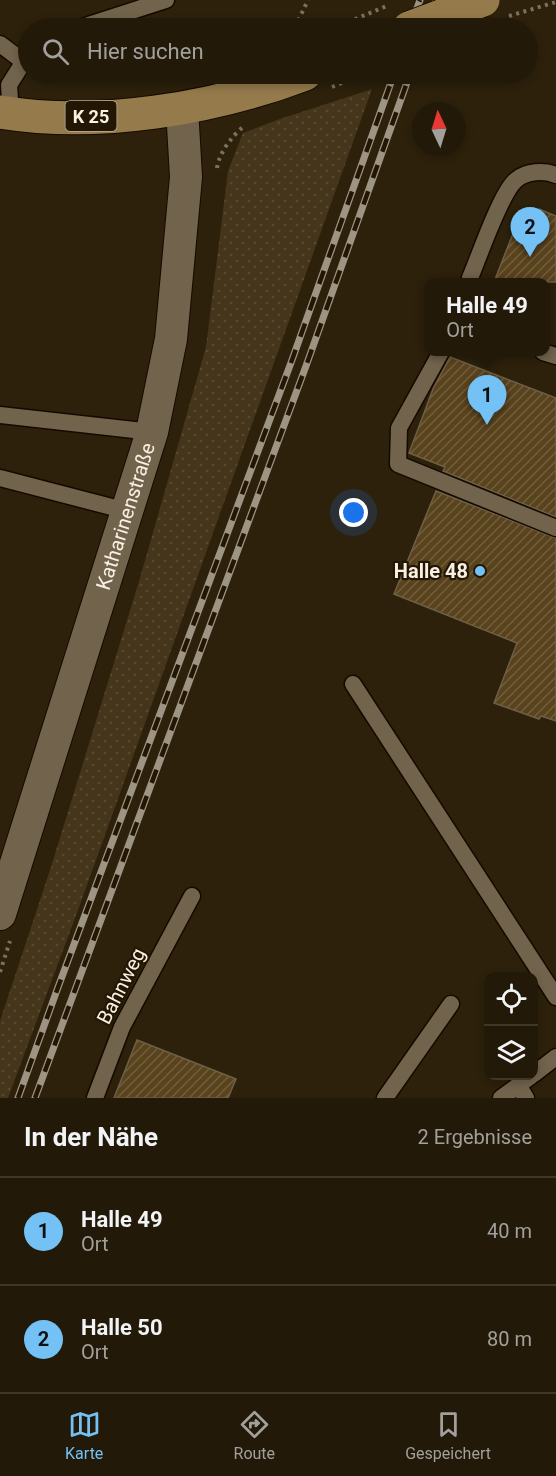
<!DOCTYPE html>
<html lang="de">
<head>
<meta charset="utf-8">
<style>
  body { margin:0; font-family:Roboto,sans-serif; background:#2a2212; color:#f1f3f6 }
  .controls { position:absolute; right:18px; bottom:18px; display:grid; overflow:hidden; border-radius:12px; box-shadow:0 3px 9px #0003 }
  .controls button { width:54px; height:54px; display:grid; place-items:center; padding:0; border:0; border-bottom:2px solid #3f3829; background:#221908; color:#f1f3f6; font:30px sans-serif }
  .compass { position:absolute; left:412px; top:102px; width:54px; height:54px; border-radius:50%; background:#221908; box-shadow:0 3px 9px #0003; rotate:356deg }
  .you { position:absolute; left:354px; top:513px; width:21px; height:21px; margin:-15px; border:4px solid #fff; border-radius:50%; background:#1a73e8; box-shadow:0 0 0 9px #1a73e833 }
  .badge { display:grid; place-items:center; width:39px; height:39px; border-radius:50%; background:#73c1f5; color:#111; font-size:20px; font-weight:700 }
  .pin { position:absolute; translate:-50% -50px; filter:drop-shadow(0 2px 3px #0008) }
  .pin::after { content:''; position:absolute; top:32px; width:21px; height:18px; background:inherit; clip-path:polygon(0 0,100% 0,50% 100%) }
  .popup { position:absolute; left:424px; top:278px; width:126px; height:78px; box-sizing:border-box; display:grid; place-content:center; border-radius:12px; background:#221908; filter:drop-shadow(0 2px 4px #0005); font-size:20px; white-space:nowrap; color:#a2a09c }
  .popup b { font-size:22px; color:#f1f3f6 }
  .popup::after { content:''; position:absolute; left:50%; top:100%; margin-left:-12px; border:12px solid transparent; border-top-color:#221908 }
  .list { margin:0; padding:0; list-style:none }
  h2 { display:flex; justify-content:space-between; align-items:center; height:78px; margin:0; padding:0 24px; font-size:26px }
  h2 small { font-size:20px; font-weight:400; color:#a2a09c }
  .list li { display:grid; grid-template-columns:39px 1fr auto; gap:18px; align-items:center; box-sizing:border-box; height:108px; padding:0 24px; border-top:2px solid #3f3829 }
  .list b { display:block; font-size:22px; white-space:nowrap }
  .list p { margin:0; font-size:20px; white-space:nowrap; color:#a2a09c }
  .list em { font-size:20px; font-style:normal; color:#a2a09c }
  .icon { flex:none; width:33px; height:33px; fill:none; stroke:currentColor; stroke-width:2; stroke-linecap:round; stroke-linejoin:round }
  .map { position:relative; flex:none; width:556px; height:1098px; overflow:hidden }
  .search { position:absolute; background:#221908; box-shadow:0 3px 9px #0003; left:18px; right:18px; top:18px; height:66px; display:flex; align-items:center; gap:15px; box-sizing:border-box; padding:0 21px; border-radius:33px; color:#a2a09c; font-size:22px }
  .sheet { height:294px; background:#221908 }
  nav { display:flex; justify-content:space-around; align-items:center; box-sizing:border-box; height:84px; border-top:2px solid #3f3829; background:#221908; font-size:16px; color:#a2a09c }
  nav a { display:grid; justify-items:center; gap:3px }
  nav .on { color:#73c1f5 }
  .map>svg:first-child { display:block }
  .grass { fill:url(#grass-dots) }
  .building { fill:url(#building-hatch); stroke:#6e5f48; stroke-width:1.5 }
  .lines { fill:none; stroke-linecap:round; stroke-linejoin:round }
  .service-casing { stroke:#150a00; stroke-width:19 }
  .minor-casing { stroke:#150a00; stroke-width:34 }
  .primary-casing { stroke:#150a00; stroke-width:35 }
  .path { stroke:#7c715f; stroke-width:4; stroke-dasharray:3 4.5; stroke-linecap:butt }
  .service { stroke:#72634c; stroke-width:16 }
  .minor { stroke:#72634c; stroke-width:32 }
  .primary { stroke:#957a4b; stroke-width:33 }
  .rail-casing { stroke:#9e9483; stroke-width:7 }
  .rail { stroke:#231703; stroke-width:4.5; stroke-dasharray:14; stroke-linecap:butt }
  .primary-bridge-casing { stroke:#150a00; stroke-width:35; stroke-linecap:butt }
  .primary-bridge { stroke:#957a4b; stroke-width:33 }
  .poi-dot { fill:#73c1f5; stroke:#231703; stroke-width:2 }
  .labels { text-anchor:middle; dominant-baseline:central; stroke-width:4.5; stroke-linejoin:round; paint-order:stroke }
  .shield { fill:#231703; stroke:#b9afa0; stroke-width:1.5 }
  .shield-label { font-size:18px; font-weight:bold; fill:#f9f0e3 }
  .street-label { font-size:20px; fill:#f9f0e3; stroke:#231703 }
  .poi-label { font-size:20px; font-weight:bold; fill:#f9f0e3; stroke:#231703; text-anchor:end }
</style>
</head>
<body>
<div class="map">
<svg width="556" height="1098" viewBox="0 0 556 1098">
  <defs>
    <pattern id="grass-dots" width="8" height="8" patternUnits="userSpaceOnUse" patternTransform="scale(1.5)"><rect width="8" height="8" fill="#44351b"/><path d="M2 2h.1M6 6h.1" fill="none" stroke="#564931" stroke-width="1.8" stroke-linecap="round"/></pattern>
    <pattern id="building-hatch" width="6" height="6" patternUnits="userSpaceOnUse" patternTransform="scale(1.5)"><rect width="6" height="6" fill="#59431d"/><path d="M-1 1l2-2M0 6l6-6M5 7l2-2" fill="none" stroke="#725e3e"/></pattern>
  </defs>
  <rect width="100%" height="100%" fill="#2d210b"/>
  <path class="grass" d="M 372,89 L 81,902 L 8,1098 L 0,1098 L 0,1021 L 51,867 L 140,578 L 206,347 L 228,171 L 243,133 L 280,119 Z"/>
  <g class="building">
    <path d="M 539,209 L 556,216 L 556,282 L 494,282 L 516,226 L 530,232 Z"/>
    <path d="M 450,357 L 556,398 L 556,517 L 443,471 L 445,467 L 409,453 L 433,389 Z"/>
    <path d="M 436,491 L 556,538 L 556,721 L 541,716 L 539,719 L 494,703 L 517,643 L 394,594 Z"/>
    <path d="M 137,1040 L 236,1079 L 228,1098 L 114,1098 Z"/>
  </g>
  <g class="lines">
    <g class="service-casing">
      <g id="service">
        <path d="M 79,28 L 166,0"/>
        <path d="M 0,44 L 24,62"/>
        <path d="M 11,114 L 9,85 L 28,55"/>
        <path d="M 470,282 L 470,278 C 479,257 501,192 516,180 C 526,171 544,170 556,175"/>
        <path d="M 441,352 L 399,428 L 398,464 L 556,528"/>
        <path d="M 543,352 L 556,356"/>
        <path d="M 0,415 L 152,432"/>
        <path d="M 0,478 L 127,511"/>
        <path d="M 353,684 L 556,997"/>
        <path d="M 534,1074 L 556,1057"/>
        <path d="M 518,1085 L 526,1098"/>
        <path d="M 95,1098 L 122,1027 L 192,896"/>
        <path d="M 385,1098 L 451,1004"/>
        <path d="M 501,1098 L 531,1076"/>
      </g>
    </g>
    <g class="minor-casing">
      <g id="minor">
        <path id="s1" d="M 0,914 L 152,432 L 171,339 L 186,177 L 182,108"/>
      </g>
    </g>
    <g class="primary-casing">
      <path id="primary" d="M 0,112 C 97,128 214,109 305,74"/>
    </g>
    <g class="path">
      <path d="M 509,16 L 556,2"/>
      <path d="M 300,28 L 299,19 L 308,0"/>
      <path d="M 334,28 L 389,5"/>
      <path d="M 332,87 L 365,74"/>
      <path d="M 217,168 C 219,153 232,136 243,127"/>
      <path d="M 0,972 L 10,941"/>
    </g>
    <use href="#service" class="service"/>
    <use href="#minor" class="minor"/>
    <use href="#primary" class="primary"/>
    <g class="rail-casing">
      <g id="rail">
        <path d="M 410,28 L 420,0"/>
        <path d="M 426,28 L 436,0"/>
        <path d="M 18,1098 L 57,990 L 292,360 L 394,74"/>
        <path d="M 35,1098 L 306,366 L 410,74"/>
      </g>
    </g>
    <use href="#rail" class="rail"/>
    <g class="primary-bridge-casing">
      <path id="primary-bridge" d="M 409,28 L 483,0"/>
    </g>
    <use href="#primary-bridge" class="primary-bridge"/>
  </g>
  <circle class="poi-dot" cx="480" cy="571" r="6"/>
  <g class="labels">
    <rect class="shield" x="65.5" y="101" width="51" height="30" rx="4.5"/>
    <g class="shield-label">
      <text x="91" y="116">K 25</text>
    </g>
    <g class="street-label">
      <text stroke="none"><textPath href="#s1" startOffset="417">Katharinenstraße</textPath></text>
      <text transform="translate(121 986) rotate(-63)">Bahnweg</text>
    </g>
    <g class="poi-label">
      <text x="468" y="571">Halle 48</text>
    </g>
  </g>
</svg>
<div class="controls">
<button><svg class="icon" aria-label="locate" viewBox="0 0 24 24"><circle cx="12" cy="12" r="6"/><path d="M12 2v4M12 18v4M2 12h4M18 12h4"/></svg></button>
<button><svg class="icon" aria-label="layers" viewBox="0 0 24 24"><path d="M12 4l9 5-9 5-9-5zM3 14l9 5 9-5"/></svg></button>
</div>
<svg class="compass" viewBox="-18 -18 36 36"><path d="M0-13l5 13h-10z" fill="#e53935"/><path d="M0 13l5-13h-10z" fill="#a2a09c"/></svg>
<div class="you"></div>
<div class="pin badge" style="left:487px;top:425px">1</div>
<div class="popup"><b>Halle 49</b>Ort</div>
<div class="pin badge" style="left:530px;top:257px">2</div>
<div class="search"><svg class="icon" aria-label="search" viewBox="0 0 24 24"><circle cx="10" cy="10" r="6"/><path d="M15 15l6 6"/></svg>Hier suchen</div>
</div>
<section class="sheet">
<h2>In der Nähe<small>2 Ergebnisse</small></h2>
<ul class="list">
<li><span class="badge">1</span><div><b>Halle 49</b><p>Ort</p></div><em>40 m</em></li>
<li><span class="badge">2</span><div><b>Halle 50</b><p>Ort</p></div><em>80 m</em></li>
</ul>
</section>
<nav>
<a class="on"><svg class="icon" aria-label="map" viewBox="0 0 24 24"><path d="M3 6l6-2 6 2 6-2v14l-6 2-6-2-6 2zM9 4v14M15 6v14"/></svg>Karte</a>
<a><svg class="icon" aria-label="directions" viewBox="0 0 24 24"><path d="M12 3l9 9-9 9-9-9zM9 14v-3h6M13 9l2 2-2 2"/></svg>Route</a>
<a><svg class="icon" aria-label="saved" viewBox="0 0 24 24"><path d="M7 4h10v16l-5-4-5 4z"/></svg>Gespeichert</a>
</nav>
</body>
</html>
